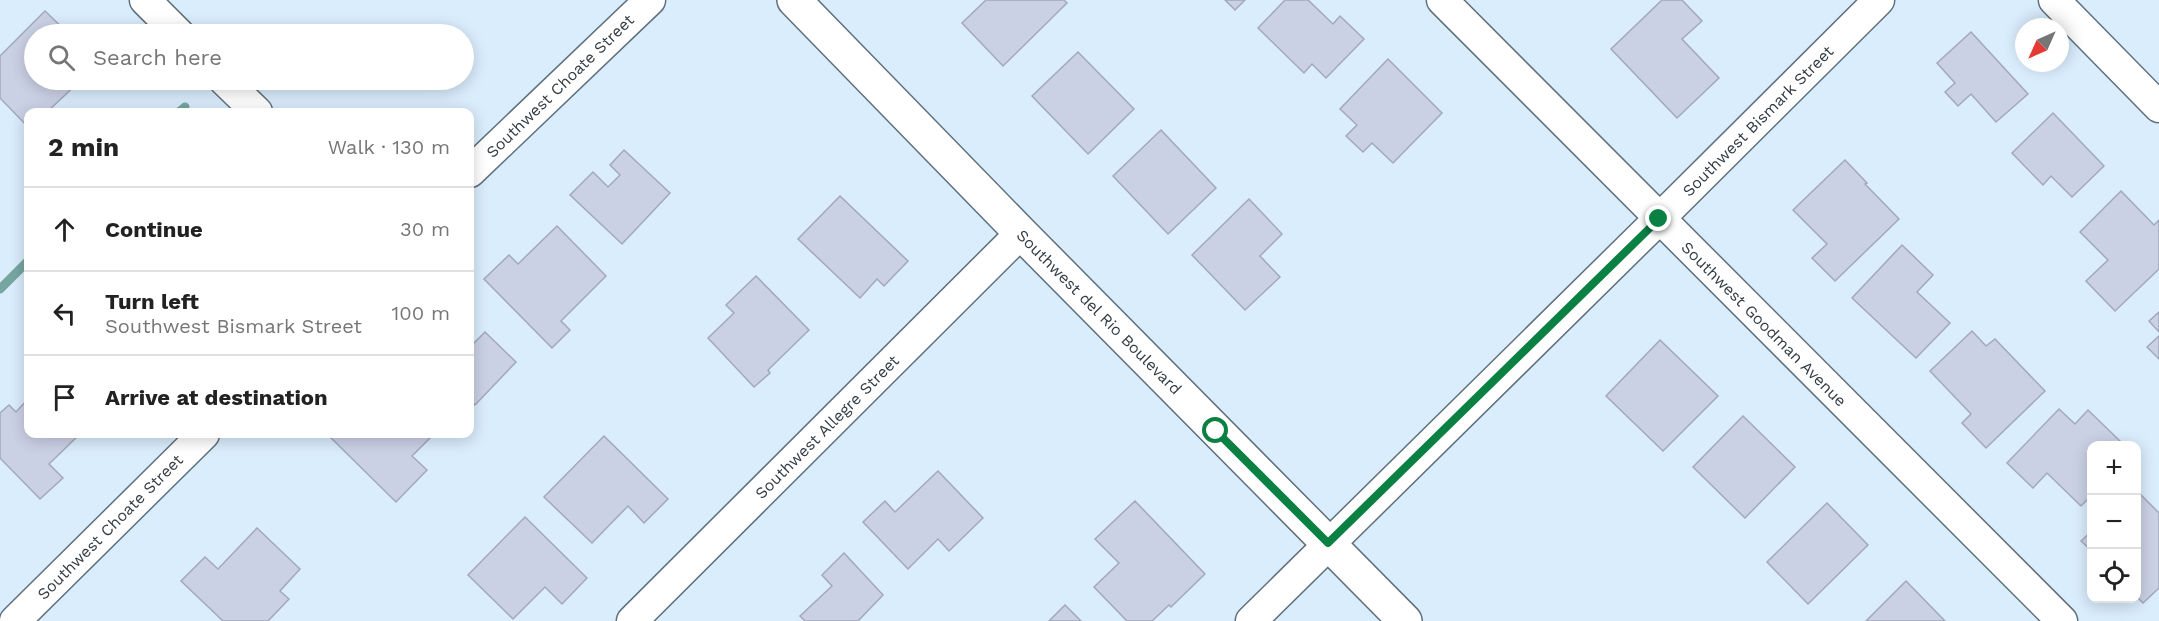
<!DOCTYPE html>
<html lang="en">
<head>
<meta charset="utf-8">
<style>
  body { margin:0; font-family:"Work Sans",sans-serif; background:#f2f2f2; color:#222 }
  .controls { position:absolute; right:18px; bottom:18px; display:grid; overflow:hidden; border-radius:12px; box-shadow:0 3px 15px #0003 }
  .controls button { width:54px; height:54px; display:grid; place-items:center; padding:0; border:0; border-bottom:2px solid #e0e0e0; background:#fff; color:#222; font:30px sans-serif }
  .compass { position:absolute; left:2015px; top:18px; width:54px; height:54px; border-radius:50%; background:#fff; box-shadow:0 3px 15px #0003; rotate:225deg }
  .stop { position:absolute; width:18px; height:18px; margin:-14px; border:4px solid #0b8043; border-radius:50%; background:#fff }
  .stop.end { background:#0b8043; border-color:#fff; box-shadow:0 2px 6px #0008 }
  .list { margin:0; padding:0; list-style:none }
  h2 { display:flex; justify-content:space-between; align-items:center; height:78px; margin:0; padding:0 24px; font-size:26px }
  h2 small { font-size:20px; font-weight:400; color:#767676 }
  .list li { display:grid; grid-template-columns:39px 1fr auto; gap:18px; align-items:center; box-sizing:border-box; height:84px; padding:0 24px; border-top:2px solid #e0e0e0 }
  .list b { display:block; font-size:22px; white-space:nowrap }
  .list p { margin:0; font-size:20px; white-space:nowrap; color:#767676 }
  .list em { font-size:20px; font-style:normal; color:#767676 }
  .icon { flex:none; width:33px; height:33px; fill:none; stroke:currentColor; stroke-width:2; stroke-linecap:round; stroke-linejoin:round }
  .map { position:relative; flex:none; width:2159px; height:621px; overflow:hidden }
  .search { position:absolute; background:#fff; box-shadow:0 3px 15px #0003; left:24px; top:24px; width:450px; height:66px; display:flex; align-items:center; gap:15px; box-sizing:border-box; padding:0 21px; border-radius:33px; color:#767676; font-size:22px }
  .panel { position:absolute; background:#fff; box-shadow:0 3px 15px #0003; left:24px; top:108px; width:450px; height:330px; border-radius:12px }
  .map>svg:first-child { display:block }
  .lines { fill:none; stroke-linecap:round; stroke-linejoin:round }
  .stream { stroke:#77a6a0; stroke-width:9 }
  .building { fill:#cbd1e5; stroke:#a3a8bc; stroke-width:1.5 }
  .street-casing { stroke:#5f707d; stroke-width:33 }
  .secondary-casing { stroke:#5f707d; stroke-width:36 }
  .street { stroke:#fff; stroke-width:30 }
  .secondary { stroke:#fff; stroke-width:33 }
  .route { stroke:#0b8043; stroke-width:8 }
  .labels { text-anchor:middle; dominant-baseline:central; stroke-width:4.5; stroke-linejoin:round; paint-order:stroke }
  .street-label { font-size:16px; fill:#343c42; stroke:#fff }
</style>
</head>
<body>
<div class="map">
<svg width="2159" height="621" viewBox="0 0 2159 621">
  <rect width="100%" height="100%" fill="#daedfd"/>
  <g class="lines">
    <g class="stream">
      <path d="M 179,112 L 185,107"/>
      <path d="M 0,289 L 28,261"/>
    </g>
  </g>
  <g class="building">
    <path d="M 986,0 L 1064,0 L 1067,3 L 1003,66 L 962,23 Z"/>
    <path d="M 1225,0 L 1245,0 L 1235,10 Z"/>
    <path d="M 1285,0 L 1308,0 L 1333,24 L 1340,16 L 1364,39 L 1326,78 L 1312,64 L 1304,73 L 1258,28 Z"/>
    <path d="M 1662,0 L 1682,0 L 1702,21 L 1682,39 L 1719,78 L 1677,118 L 1611,49 Z"/>
    <path d="M 45,11 L 69,34 L 34,34 L 34,80 L 81,80 L 47,112 L 28,112 L 28,127 L 0,98 L 0,56 Z"/>
    <path d="M 1971,32 L 2028,94 L 1996,122 L 1971,94 L 1958,106 L 1945,92 L 1955,83 L 1937,63 Z"/>
    <path d="M 1078,52 L 1134,109 L 1088,154 L 1032,96 Z"/>
    <path d="M 1388,59 L 1442,113 L 1393,163 L 1372,143 L 1363,152 L 1346,136 L 1357,125 L 1340,109 Z"/>
    <path d="M 2053,113 L 2104,166 L 2072,197 L 2051,176 L 2043,185 L 2012,153 Z"/>
    <path d="M 1161,130 L 1216,188 L 1168,234 L 1113,176 Z"/>
    <path d="M 624,150 L 670,193 L 622,244 L 570,195 L 593,172 L 608,187 L 620,175 L 610,165 Z"/>
    <path d="M 1845,160 L 1867,183 L 1865,184 L 1899,219 L 1835,281 L 1812,258 L 1827,244 L 1793,210 Z"/>
    <path d="M 2121,191 L 2154,225 L 2159,220 L 2159,269 L 2115,311 L 2086,281 L 2108,260 L 2080,232 Z"/>
    <path d="M 840,196 L 908,261 L 884,286 L 877,279 L 860,298 L 798,239 Z"/>
    <path d="M 1249,199 L 1282,234 L 1260,256 L 1280,277 L 1245,310 L 1192,255 Z"/>
    <path d="M 557,226 L 606,276 L 561,321 L 570,330 L 552,348 L 484,279 L 509,255 L 518,264 Z"/>
    <path d="M 1902,245 L 1933,275 L 1917,292 L 1950,323 L 1916,358 L 1852,298 Z"/>
    <path d="M 756,276 L 809,330 L 768,370 L 770,373 L 754,387 L 708,338 L 734,313 L 726,305 Z"/>
    <path d="M 2159,312 L 2159,332 L 2149,321 Z"/>
    <path d="M 1972,331 L 1986,346 L 1995,339 L 2045,391 L 1986,448 L 1962,423 L 1971,414 L 1930,371 Z"/>
    <path d="M 485,332 L 516,362 L 475,405 L 470,400 L 470,340 L 473,344 Z"/>
    <path d="M 2159,336 L 2159,359 L 2147,347 Z"/>
    <path d="M 1660,340 L 1718,396 L 1663,451 L 1606,396 Z"/>
    <path d="M 28,399 L 28,434 L 80,434 L 49,464 L 63,478 L 40,499 L 0,458 L 0,413 L 9,405 L 16,412 Z"/>
    <path d="M 2059,409 L 2075,424 L 2088,410 L 2120,441 L 2116,446 L 2092,446 L 2092,495 L 2081,506 L 2047,473 L 2033,488 L 2007,463 Z"/>
    <path d="M 1743,416 L 1795,467 L 1745,518 L 1693,467 Z"/>
    <path d="M 329,434 L 434,434 L 412,456 L 427,470 L 396,502 L 328,435 Z"/>
    <path d="M 604,436 L 668,499 L 644,523 L 628,506 L 592,543 L 544,497 Z"/>
    <path d="M 938,471 L 983,518 L 949,551 L 938,539 L 908,569 L 863,522 L 885,501 L 895,512 Z"/>
    <path d="M 2136,490 L 2159,513 L 2159,588 L 2143,603 L 2136,596 Z"/>
    <path d="M 1135,501 L 1205,574 L 1171,607 L 1169,605 L 1152,621 L 1127,621 L 1094,587 L 1119,563 L 1095,539 Z"/>
    <path d="M 1827,503 L 1868,545 L 1808,604 L 1767,562 Z"/>
    <path d="M 525,517 L 587,578 L 562,604 L 545,587 L 513,619 L 468,575 Z"/>
    <path d="M 257,528 L 300,569 L 280,591 L 289,599 L 268,621 L 223,621 L 181,581 L 205,557 L 218,569 Z"/>
    <path d="M 2092,531 L 2092,551 L 2081,541 Z"/>
    <path d="M 844,553 L 883,595 L 858,621 L 805,621 L 800,616 L 832,586 L 822,575 Z"/>
    <path d="M 1906,581 L 1945,621 L 1866,621 Z"/>
    <path d="M 1065,605 L 1081,621 L 1049,621 Z"/>
  </g>
  <g class="lines">
    <g class="street-casing">
      <g id="street">
        <path d="M 145,0 L 179,34"/>
        <path d="M 1442,0 L 2062,621"/>
        <path d="M 2054,0 L 2159,107"/>
        <path d="M 224,80 L 257,112"/>
        <path d="M 470,172 L 650,0"/>
        <path d="M 15,621 L 204,434"/>
        <path d="M 632,621 L 1021,233"/>
        <path d="M 1251,621 L 1659,219 L 1879,0"/>
      </g>
    </g>
    <g class="secondary-casing">
      <path id="secondary" d="M 794,0 L 1021,233 L 1405,621"/>
    </g>
    <use href="#street" class="street"/>
    <use href="#secondary" class="secondary"/>
  </g>
  <g class="lines">
    <path class="route" d="M 1216,431 L 1328,543 L 1659,219"/>
  </g>
  <g class="labels">
    <g class="street-label">
      <text transform="translate(560 86) rotate(-44)">Southwest Choate Street</text>
      <text transform="translate(1758 121) rotate(-45)">Southwest Bismark Street</text>
      <text transform="translate(1099 312) rotate(45)">Southwest del Rio Boulevard</text>
      <text transform="translate(1764 324) rotate(45)">Southwest Goodman Avenue</text>
      <text transform="translate(827 427) rotate(-45)">Southwest Allegre Street</text>
      <text transform="translate(110 527) rotate(-45)">Southwest Choate Street</text>
    </g>
  </g>
</svg>
<div class="controls">
<button>+</button>
<button>−</button>
<button><svg class="icon" aria-label="locate" viewBox="0 0 24 24"><circle cx="12" cy="12" r="6"/><path d="M12 2v4M12 18v4M2 12h4M18 12h4"/></svg></button>
</div>
<svg class="compass" viewBox="-18 -18 36 36"><path d="M0-13l5 13h-10z" fill="#e53935"/><path d="M0 13l5-13h-10z" fill="#767676"/></svg>
<div class="stop" style="left:1216px;top:431px"></div>
<div class="stop end" style="left:1659px;top:219px"></div>
<div class="search"><svg class="icon" aria-label="search" viewBox="0 0 24 24"><circle cx="10" cy="10" r="6"/><path d="M15 15l6 6"/></svg>Search here</div>
<section class="panel">
<h2>2 min<small>Walk · 130 m</small></h2>
<ul class="list">
<li><svg class="icon" aria-label="ahead" viewBox="0 0 24 24"><path d="M12 20V5M6 11l6-6 6 6"/></svg><div><b>Continue</b></div><em>30 m</em></li>
<li><svg class="icon" aria-label="left" viewBox="0 0 24 24"><path d="M17 20v-9H6M10 6l-5 5 5 5"/></svg><div><b>Turn left</b><p>Southwest Bismark Street</p></div><em>100 m</em></li>
<li><svg class="icon" aria-label="arrive" viewBox="0 0 24 24"><path d="M6 21V4h12l-3 4 3 4H6"/></svg><div><b>Arrive at destination</b></div></li>
</ul>
</section>
</div>
</body>
</html>
